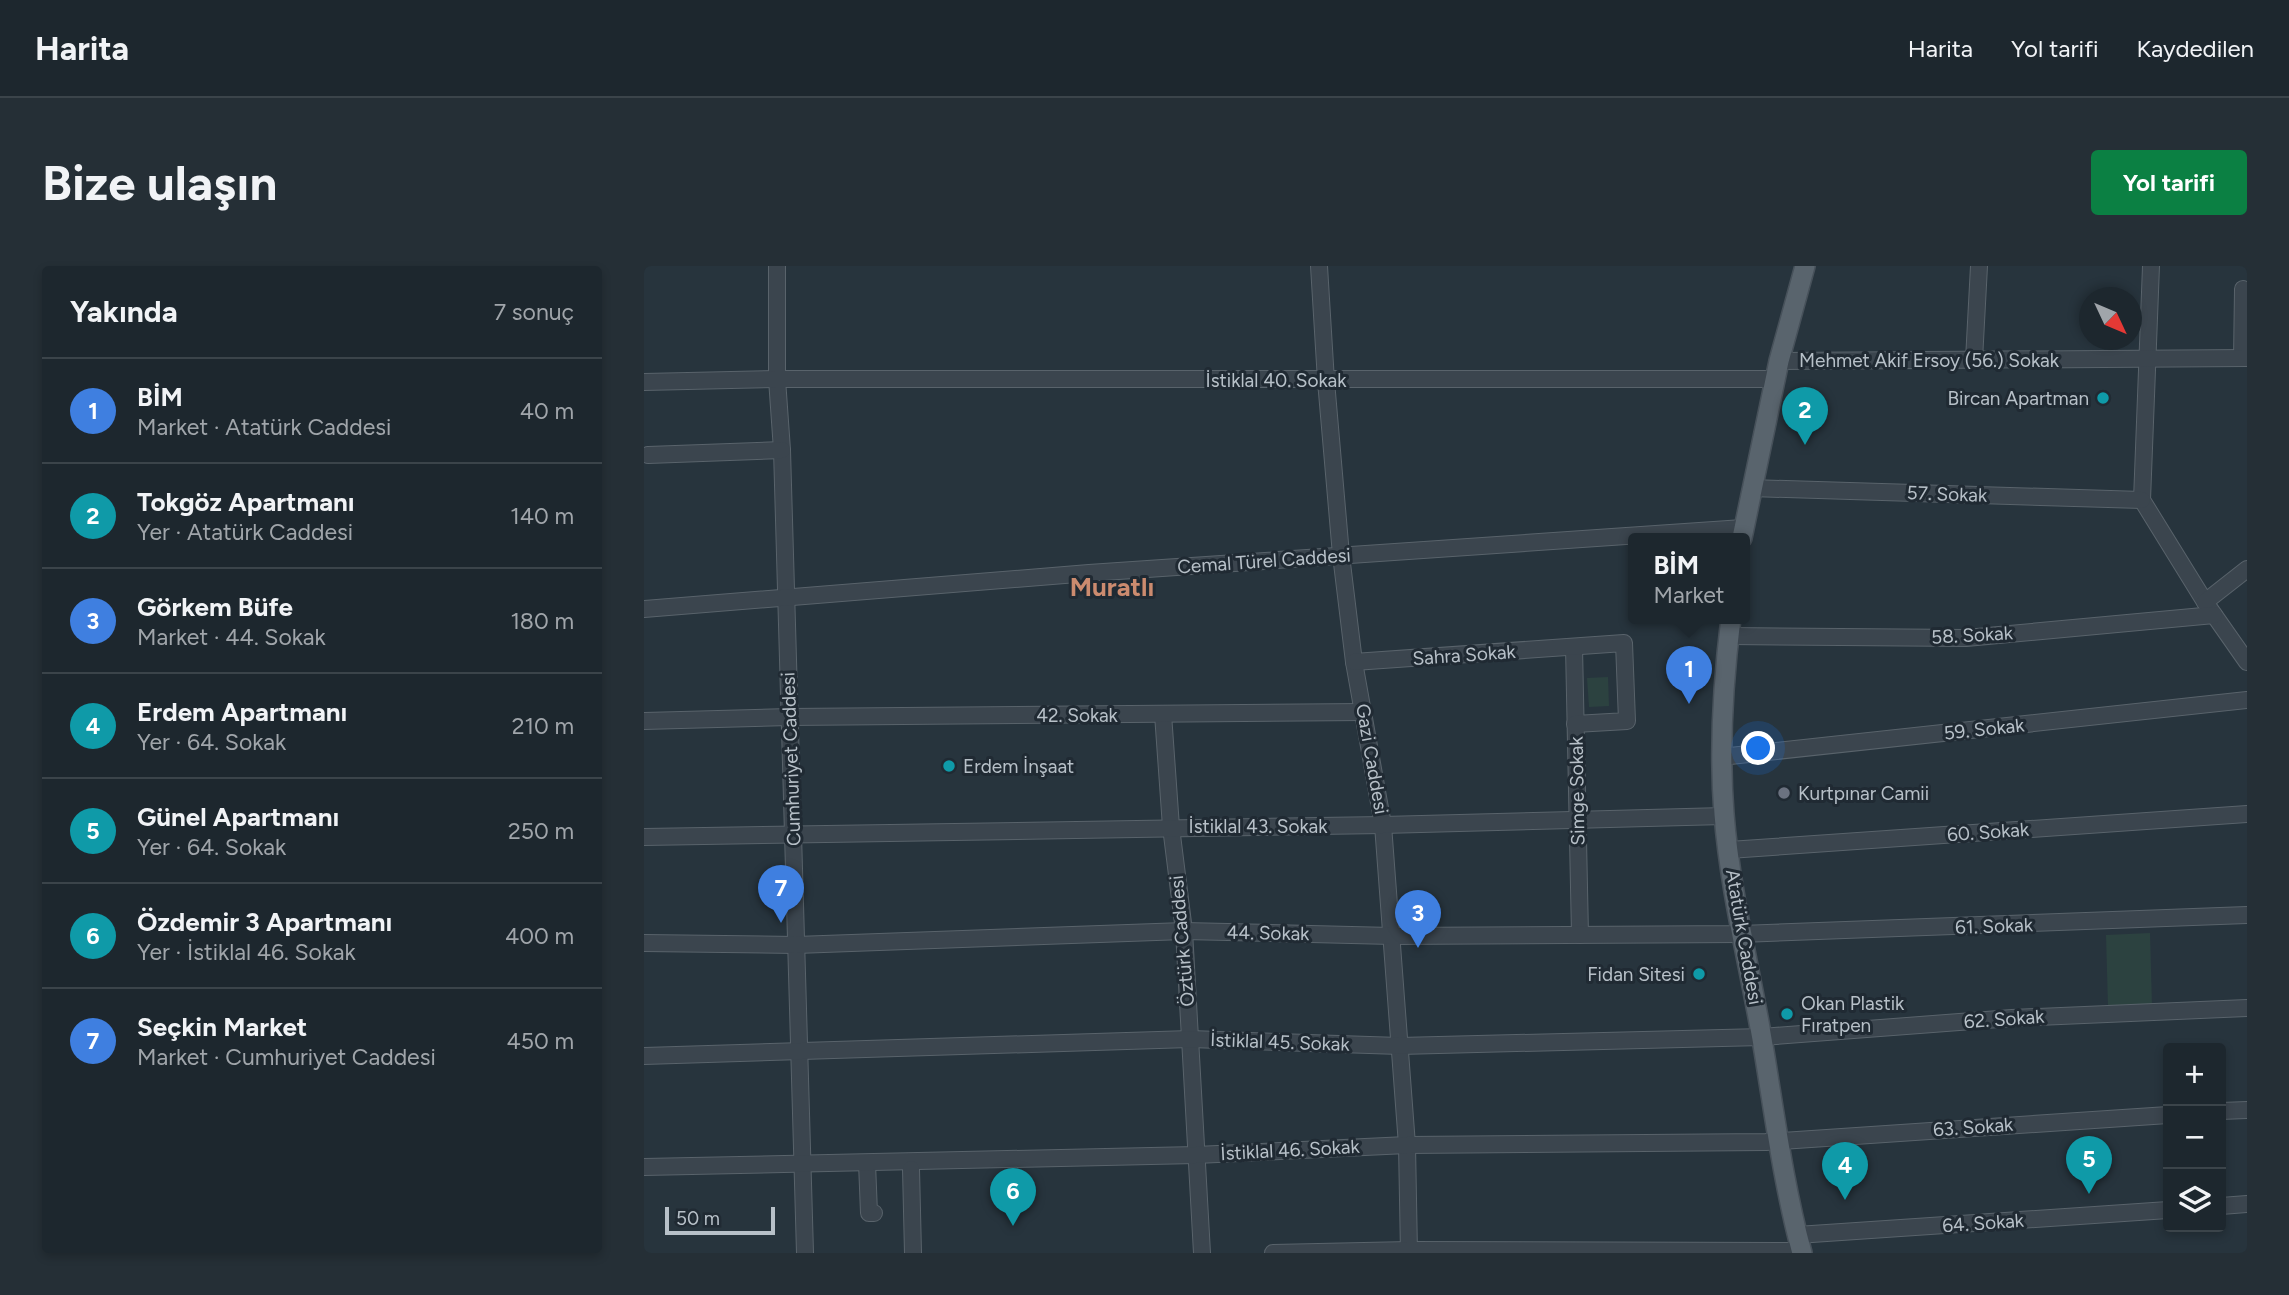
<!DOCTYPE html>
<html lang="tr">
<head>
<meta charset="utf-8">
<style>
  body { margin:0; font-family:Figtree,sans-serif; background:#252f36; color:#f1f3f6 }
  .controls { position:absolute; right:21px; bottom:21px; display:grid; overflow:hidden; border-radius:7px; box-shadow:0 4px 10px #0003 }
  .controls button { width:63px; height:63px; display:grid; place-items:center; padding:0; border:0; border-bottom:2px solid #3b444a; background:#1d272e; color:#f1f3f6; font:35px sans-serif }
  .compass { position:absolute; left:1435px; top:21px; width:63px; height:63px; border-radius:50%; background:#1d272e; box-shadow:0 4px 10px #0003; rotate:134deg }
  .scale { position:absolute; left:21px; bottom:18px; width:110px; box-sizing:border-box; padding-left:7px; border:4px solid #b7c0c8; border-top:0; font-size:19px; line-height:24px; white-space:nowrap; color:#b7c0c8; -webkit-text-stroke:5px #202a33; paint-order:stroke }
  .you { position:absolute; left:1115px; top:483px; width:24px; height:24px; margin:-18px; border:5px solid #fff; border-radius:50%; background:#1a73e8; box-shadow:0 0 0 10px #1a73e833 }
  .badge { display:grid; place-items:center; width:46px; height:46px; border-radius:50%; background:#0b8043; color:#fff; font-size:23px; font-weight:700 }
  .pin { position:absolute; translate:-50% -58px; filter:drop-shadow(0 2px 4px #0008) }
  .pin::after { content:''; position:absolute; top:37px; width:24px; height:21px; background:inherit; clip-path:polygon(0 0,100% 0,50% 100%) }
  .popup { position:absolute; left:984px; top:267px; width:122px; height:91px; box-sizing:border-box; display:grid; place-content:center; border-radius:7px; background:#1d272e; filter:drop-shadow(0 2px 5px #0005); font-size:23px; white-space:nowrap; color:#a0a5aa }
  .popup b { font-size:26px; color:#f1f3f6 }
  .popup::after { content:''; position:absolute; left:50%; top:100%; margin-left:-14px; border:14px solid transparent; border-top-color:#1d272e }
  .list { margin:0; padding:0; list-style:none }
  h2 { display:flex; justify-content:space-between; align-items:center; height:91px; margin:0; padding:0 28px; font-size:30px }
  h2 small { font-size:23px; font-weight:400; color:#a0a5aa }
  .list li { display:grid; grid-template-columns:46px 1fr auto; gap:21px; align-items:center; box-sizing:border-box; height:105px; padding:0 28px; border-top:2px solid #3b444a }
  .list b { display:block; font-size:26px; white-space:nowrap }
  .list p { margin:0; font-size:23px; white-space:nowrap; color:#a0a5aa }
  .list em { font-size:23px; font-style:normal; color:#a0a5aa }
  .icon { flex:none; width:38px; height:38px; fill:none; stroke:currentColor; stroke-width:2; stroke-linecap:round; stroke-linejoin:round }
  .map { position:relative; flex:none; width:1603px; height:987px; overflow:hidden; border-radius:7px }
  header { display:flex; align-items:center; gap:42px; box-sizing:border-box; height:98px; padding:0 35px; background:#1d272e; border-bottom:2px solid #3b444a }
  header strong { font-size:33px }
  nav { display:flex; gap:38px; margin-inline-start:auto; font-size:24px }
  .intro { display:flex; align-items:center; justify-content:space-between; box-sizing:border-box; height:168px; padding:0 42px }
  h1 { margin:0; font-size:49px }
  .button { padding:18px 32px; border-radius:7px; background:#0b8043; color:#fff; font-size:24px; font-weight:700 }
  main { display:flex; gap:42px; padding:0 42px }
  aside { flex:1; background:#1d272e; border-radius:7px; box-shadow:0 4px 10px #0003 }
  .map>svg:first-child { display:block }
  .green { fill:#2c4240 }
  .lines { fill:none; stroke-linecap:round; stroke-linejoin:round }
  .minor-casing { stroke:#59636b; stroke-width:18 }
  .major-casing { stroke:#47515a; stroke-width:22 }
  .minor { stroke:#3b454e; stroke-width:16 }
  .major { stroke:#59646d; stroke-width:19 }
  .culture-dot { fill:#0f9aa8; stroke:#202a33; stroke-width:2.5 }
  .worship-dot { fill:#6b7280; stroke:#202a33; stroke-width:2.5 }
  .labels { text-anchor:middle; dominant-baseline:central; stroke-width:6; stroke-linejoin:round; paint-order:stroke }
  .street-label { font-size:19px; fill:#b7c0c8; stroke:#202a33 }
  .poi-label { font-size:19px; fill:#b7c0c8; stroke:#202a33; text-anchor:start }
  .district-label { font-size:26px; font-weight:bold; fill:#cc8b6f; stroke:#202a33 }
</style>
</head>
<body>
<header>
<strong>Harita</strong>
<nav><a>Harita</a><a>Yol tarifi</a><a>Kaydedilen</a></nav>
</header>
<div class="intro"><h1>Bize ulaşın</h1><a class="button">Yol tarifi</a></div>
<main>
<aside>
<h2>Yakında<small>7 sonuç</small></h2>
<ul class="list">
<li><span class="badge" style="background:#3f7fe0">1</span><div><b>BİM</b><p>Market · Atatürk Caddesi</p></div><em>40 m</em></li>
<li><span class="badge" style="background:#0f9aa8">2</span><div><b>Tokgöz Apartmanı</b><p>Yer · Atatürk Caddesi</p></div><em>140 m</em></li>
<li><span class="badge" style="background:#3f7fe0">3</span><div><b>Görkem Büfe</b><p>Market · 44. Sokak</p></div><em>180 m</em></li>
<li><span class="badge" style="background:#0f9aa8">4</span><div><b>Erdem Apartmanı</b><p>Yer · 64. Sokak</p></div><em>210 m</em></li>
<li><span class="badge" style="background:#0f9aa8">5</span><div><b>Günel Apartmanı</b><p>Yer · 64. Sokak</p></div><em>250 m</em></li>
<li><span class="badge" style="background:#0f9aa8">6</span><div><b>Özdemir 3 Apartmanı</b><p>Yer · İstiklal 46. Sokak</p></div><em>400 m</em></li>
<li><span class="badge" style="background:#3f7fe0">7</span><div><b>Seçkin Market</b><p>Market · Cumhuriyet Caddesi</p></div><em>450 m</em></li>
</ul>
</aside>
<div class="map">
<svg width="1603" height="987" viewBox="0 0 1603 987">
  <rect width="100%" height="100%" fill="#27343d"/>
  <g class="green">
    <path d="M 964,411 L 965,440 L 945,441 L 943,412 Z"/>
    <path d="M 1506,667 L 1508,740 L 1464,741 L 1462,669 Z"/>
  </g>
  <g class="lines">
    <g class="minor-casing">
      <g id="minor">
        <path d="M 133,0 L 133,113 L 138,184 L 161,987"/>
        <path d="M 675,0 L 682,115 L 697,289 L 710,396 L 739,559 L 763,879 L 765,987"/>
        <path d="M 1507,0 L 1498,234 L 1561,336 L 1603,396"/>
        <path d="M 1598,92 L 1599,23"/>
        <path d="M 1330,94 L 1335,0"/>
        <path d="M 1135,95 L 1603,92"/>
        <path d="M 0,116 L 133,113 L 1131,113"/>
        <path d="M 4,189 L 138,184"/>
        <path d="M 1107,222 L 1498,234"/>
        <path d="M 1561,336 L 1603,303"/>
        <path d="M 0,343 L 445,307 L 1099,262"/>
        <path d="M 1085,370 L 1322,372 L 1570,349"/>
        <path d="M 930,381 L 936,669"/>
        <path d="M 710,396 L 980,377 L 983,455 L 931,458"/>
        <path d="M 519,448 L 527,561 L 540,665 L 558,987"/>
        <path d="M 0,455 L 145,451 L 720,446"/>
        <path d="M 1077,491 L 1603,434"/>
        <path d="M 0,571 L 739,559 L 1080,550"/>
        <path d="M 1085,584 L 1603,548"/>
        <path d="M 0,677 L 152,679 L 540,665 L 748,670 L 1097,668 L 1603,649"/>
        <path d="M 0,790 L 546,773 L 756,780 L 1118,771 L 1368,752 L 1603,742"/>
        <path d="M 1577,845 L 1603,844"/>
        <path d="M 223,897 L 225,947 L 230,947"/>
        <path d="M 0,901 L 552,889 L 763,879 L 1122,876 L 1524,849"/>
        <path d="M 267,903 L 269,987"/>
        <path d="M 1577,940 L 1603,938"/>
        <path d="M 1153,969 L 1524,944"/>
        <path d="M 629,987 L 765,984 L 1157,985"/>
      </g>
    </g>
    <g class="major-casing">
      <g id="major">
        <path d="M 1098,272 L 1135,95 L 1161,0"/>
        <path d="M 1087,352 C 1079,416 1075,484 1080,548 C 1086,624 1105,698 1118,773 C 1130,844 1139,917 1158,987"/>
      </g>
    </g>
    <use href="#minor" class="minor"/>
    <use href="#major" class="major"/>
  </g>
  <g class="culture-dot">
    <circle cx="1459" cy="132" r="7"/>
    <circle cx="305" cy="500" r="7"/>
    <circle cx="1055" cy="708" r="7"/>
    <circle cx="1143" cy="748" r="7"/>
  </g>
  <circle class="worship-dot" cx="1140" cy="527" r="7"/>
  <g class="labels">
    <g class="street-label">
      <text x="1285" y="94">Mehmet Akif Ersoy (56.) Sokak</text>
      <text x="632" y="114">İstiklal 40. Sokak</text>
      <text transform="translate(1303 228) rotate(2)">57. Sokak</text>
      <text transform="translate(620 295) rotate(-4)">Cemal Türel Caddesi</text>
      <text transform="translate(1328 369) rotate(-3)">58. Sokak</text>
      <text transform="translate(820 389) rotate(-4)">Sahra Sokak</text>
      <text x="433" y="449">42. Sokak</text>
      <text transform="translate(1340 463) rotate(-6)">59. Sokak</text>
      <text transform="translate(147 493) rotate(-92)">Cumhuriyet Caddesi</text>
      <text transform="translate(728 493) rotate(80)">Gazi Caddesi</text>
      <text transform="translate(933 525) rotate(-91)">Simge Sokak</text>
      <text x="614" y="560">İstiklal 43. Sokak</text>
      <text transform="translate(1344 566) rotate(-4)">60. Sokak</text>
      <text transform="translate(1350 660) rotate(-2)">61. Sokak</text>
      <text transform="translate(624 667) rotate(1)">44. Sokak</text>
      <text transform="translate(1100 671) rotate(80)">Atatürk Caddesi</text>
      <text transform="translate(538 675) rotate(-95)">Öztürk Caddesi</text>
      <text transform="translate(1360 753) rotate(-4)">62. Sokak</text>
      <text transform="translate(636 776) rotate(2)">İstiklal 45. Sokak</text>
      <text transform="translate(1329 861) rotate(-4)">63. Sokak</text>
      <text transform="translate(646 884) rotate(-3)">İstiklal 46. Sokak</text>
      <text transform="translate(1339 957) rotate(-4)">64. Sokak</text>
    </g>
    <g class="poi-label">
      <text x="1445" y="132" text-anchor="end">Bircan Apartman</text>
      <text x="319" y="500">Erdem İnşaat</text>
      <text x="1154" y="527">Kurtpınar Camii</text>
      <text x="1041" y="708" text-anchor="end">Fidan Sitesi</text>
      <text x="1157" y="737">Okan Plastik<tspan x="1157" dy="22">Fıratpen</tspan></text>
    </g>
    <g class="district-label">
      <text x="468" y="321">Muratlı</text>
    </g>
  </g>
</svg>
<div class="controls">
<button>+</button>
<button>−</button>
<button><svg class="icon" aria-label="layers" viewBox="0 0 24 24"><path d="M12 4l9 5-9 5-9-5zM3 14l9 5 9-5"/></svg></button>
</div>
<svg class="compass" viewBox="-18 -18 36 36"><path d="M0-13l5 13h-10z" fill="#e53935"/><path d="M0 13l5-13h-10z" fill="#a0a5aa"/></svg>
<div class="scale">50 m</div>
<div class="you"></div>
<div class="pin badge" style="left:1045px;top:438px;background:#3f7fe0">1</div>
<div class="popup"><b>BİM</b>Market</div>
<div class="pin badge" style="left:1161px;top:179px;background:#0f9aa8">2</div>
<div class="pin badge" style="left:774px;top:682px;background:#3f7fe0">3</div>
<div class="pin badge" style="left:1201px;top:934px;background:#0f9aa8">4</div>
<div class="pin badge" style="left:1445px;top:928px;background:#0f9aa8">5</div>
<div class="pin badge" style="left:369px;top:960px;background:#0f9aa8">6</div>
<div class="pin badge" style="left:137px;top:657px;background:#3f7fe0">7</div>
</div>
</main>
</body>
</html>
